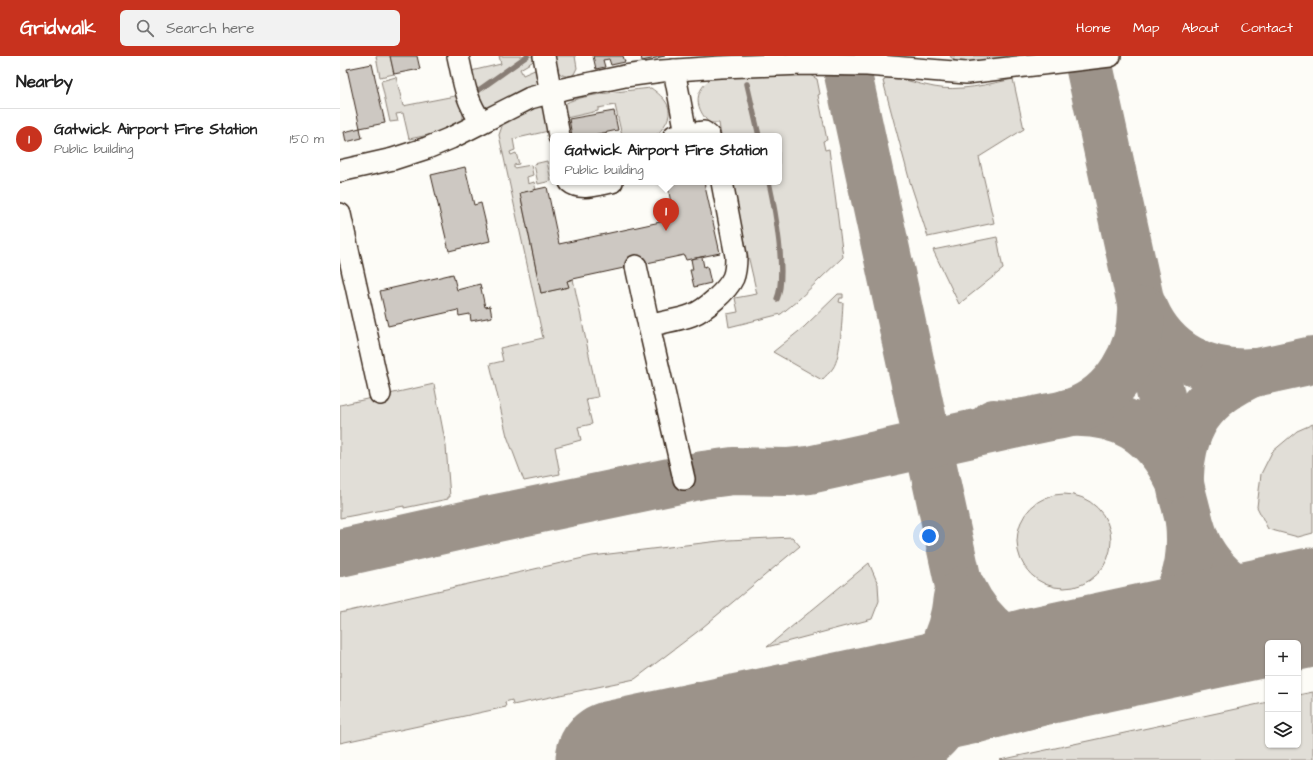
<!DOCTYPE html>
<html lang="en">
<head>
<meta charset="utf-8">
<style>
  body { margin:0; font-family:"Architects Daughter",sans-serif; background:#f2f2f2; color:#222 }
  .controls { position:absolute; right:12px; bottom:12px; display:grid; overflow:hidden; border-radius:6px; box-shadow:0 1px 3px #0004 }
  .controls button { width:36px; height:36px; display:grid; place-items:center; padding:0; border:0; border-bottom:1px solid #e0e0e0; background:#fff; color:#222; font:20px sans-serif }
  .you { position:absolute; left:589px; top:480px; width:14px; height:14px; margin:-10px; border:3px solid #fff; border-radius:50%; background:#1a73e8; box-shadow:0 0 0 6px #1a73e833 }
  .badge { display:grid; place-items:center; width:26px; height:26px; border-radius:50%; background:#c8321e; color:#fff; font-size:13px; font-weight:700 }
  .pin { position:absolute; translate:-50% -33px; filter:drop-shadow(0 1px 2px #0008) }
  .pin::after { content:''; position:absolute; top:21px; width:14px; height:12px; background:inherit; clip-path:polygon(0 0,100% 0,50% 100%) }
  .popup { position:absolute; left:210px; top:77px; width:232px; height:52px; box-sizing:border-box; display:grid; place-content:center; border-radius:6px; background:#fff; filter:drop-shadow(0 1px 3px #0005); font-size:13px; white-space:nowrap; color:#767676 }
  .popup b { font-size:15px; color:#222 }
  .popup::after { content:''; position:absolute; left:50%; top:100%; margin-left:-8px; border:8px solid transparent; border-top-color:#fff }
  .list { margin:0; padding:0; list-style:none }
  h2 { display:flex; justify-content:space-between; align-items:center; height:52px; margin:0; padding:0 16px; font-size:17px }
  h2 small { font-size:13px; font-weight:400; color:#767676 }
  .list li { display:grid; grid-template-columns:26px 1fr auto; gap:12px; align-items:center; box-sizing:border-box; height:60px; padding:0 16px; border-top:1px solid #e0e0e0 }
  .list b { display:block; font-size:15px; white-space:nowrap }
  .list p { margin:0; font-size:13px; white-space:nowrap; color:#767676 }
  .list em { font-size:13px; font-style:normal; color:#767676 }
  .icon { flex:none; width:22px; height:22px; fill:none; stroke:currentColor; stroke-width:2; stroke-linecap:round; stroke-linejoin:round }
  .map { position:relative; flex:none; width:973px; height:704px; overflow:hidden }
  header { display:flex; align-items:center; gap:24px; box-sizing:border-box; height:56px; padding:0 20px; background:#c8321e; color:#fff }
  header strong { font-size:19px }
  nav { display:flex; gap:22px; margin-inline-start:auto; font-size:14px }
  .search { width:280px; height:36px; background:#f2f2f2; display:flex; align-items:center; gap:10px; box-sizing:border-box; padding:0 14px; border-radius:6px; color:#767676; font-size:15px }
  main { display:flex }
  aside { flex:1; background:#fff }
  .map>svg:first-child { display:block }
  .green { fill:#e1ded7; stroke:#8e847a }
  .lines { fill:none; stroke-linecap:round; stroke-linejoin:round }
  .stream { stroke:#887d74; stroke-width:5.5 }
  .taxiway { stroke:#9c938a; stroke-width:48 }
  .runway { stroke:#9c938a; stroke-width:119 }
  .building { fill:#cdc8c2; stroke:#3b2a1e }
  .minor-casing { stroke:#3b2a1e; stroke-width:24 }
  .minor { stroke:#fdfcf7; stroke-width:21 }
</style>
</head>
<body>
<header>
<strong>Gridwalk</strong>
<div class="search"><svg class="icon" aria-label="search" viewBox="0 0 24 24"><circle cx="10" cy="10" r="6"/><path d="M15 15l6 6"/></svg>Search here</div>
<nav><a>Home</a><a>Map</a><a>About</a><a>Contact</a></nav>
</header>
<main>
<aside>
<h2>Nearby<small></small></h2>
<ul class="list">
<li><span class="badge">1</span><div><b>Gatwick Airport Fire Station</b><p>Public building</p></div><em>150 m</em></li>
</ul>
</aside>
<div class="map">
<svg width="973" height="704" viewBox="0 0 973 704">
  <rect width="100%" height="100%" fill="#fdfcf7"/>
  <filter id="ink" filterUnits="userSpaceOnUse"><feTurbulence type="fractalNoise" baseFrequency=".025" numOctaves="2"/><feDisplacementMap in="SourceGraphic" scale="8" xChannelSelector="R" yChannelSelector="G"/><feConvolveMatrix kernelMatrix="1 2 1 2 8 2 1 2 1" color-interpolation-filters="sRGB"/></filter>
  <g filter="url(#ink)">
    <g class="green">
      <path d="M 36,0 L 50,0 L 54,18 L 40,21 Z"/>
      <path d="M 159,0 L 194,0 L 195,3 L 192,6 L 180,13 L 183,19 L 197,13 L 198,20 L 193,32 L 148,52 L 143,50 L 139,46 L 131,15 L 161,8 Z"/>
      <path d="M 214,0 L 235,0 L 237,12 L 234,18 C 229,22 224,20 219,17 Z"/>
      <path d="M 610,0 L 667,0 L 667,1 C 655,3 617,13 610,0 Z"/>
      <path d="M 470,19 L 477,23 L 480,38 L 478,39 L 487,84 L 483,85 L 485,94 L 489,93 L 503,201 L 457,245 L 441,258 L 389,271 L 387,258 L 398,256 L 395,242 L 417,238 L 391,126 L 439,126 L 439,80 L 381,80 L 379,67 L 369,67 C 356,52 353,38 369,24 L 369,22 Z"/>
      <path d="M 543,19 C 561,22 577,28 594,31 C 617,36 650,28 673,23 L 684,73 L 639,101 L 654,167 L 588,181 L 570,126 L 543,25 L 545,24 Z"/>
      <path d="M 56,21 L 63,50 L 120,39 L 123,58 L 123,67 L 108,75 L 69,83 L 63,57 L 56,58 L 58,65 L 50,66 L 41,25 Z"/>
      <path d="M 311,32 C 325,42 336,53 324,70 C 321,74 318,79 313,80 C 303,82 291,80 282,80 L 275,49 L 258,52 L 258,55 L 226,62 L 224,49 C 232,39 295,34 311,32 Z"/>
      <path d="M 199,50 L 205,54 L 213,74 L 173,83 L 175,94 L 170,96 L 171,99 L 176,97 L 179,108 L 174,109 L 174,112 L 191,109 L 193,119 L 187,121 L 188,128 L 194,126 L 196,134 L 180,137 L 201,237 L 228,231 L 227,225 L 233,223 L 258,341 L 246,343 L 252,368 L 238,371 L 241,384 L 215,391 L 220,418 L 184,425 L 167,380 L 150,308 L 163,305 L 160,292 L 203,282 L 159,79 L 164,64 L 189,52 Z"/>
      <path d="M 207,105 L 211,125 L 198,128 L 194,108 Z"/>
      <path d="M 657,181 L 663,213 L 619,248 L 593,194 Z"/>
      <path d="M 498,238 L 503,238 L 503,242 L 500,242 L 499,246 L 503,247 C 502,261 501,301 493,312 C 490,317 485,320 482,324 L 433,296 L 464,271 Z"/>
      <path d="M 94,328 L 106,390 L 110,441 L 108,441 L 108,443 L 64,452 L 64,450 L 0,462 L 0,349 Z"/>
      <path d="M 973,368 L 973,477 L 958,481 L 928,473 L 917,451 L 921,418 L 932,396 L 957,375 Z"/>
      <circle cx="724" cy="485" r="47"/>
      <path d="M 452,481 L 460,490 L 357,576 L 295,623 L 173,649 L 172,644 L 165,646 L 166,651 L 0,687 L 0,557 L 252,500 L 388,484 Z"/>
      <path d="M 529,507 L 538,528 L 539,545 L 532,563 L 427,591 Z"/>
      <path d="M 973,636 L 973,704 L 660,704 L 928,646 L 928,689 L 958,689 L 958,639 Z"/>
    </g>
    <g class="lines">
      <g class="stream">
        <path d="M 407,28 L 419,80"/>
        <path d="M 139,34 L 187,0"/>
        <path d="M 429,126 C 435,153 447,219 437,243"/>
      </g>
      <g class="taxiway">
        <path d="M 504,0 L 630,581 C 633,615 627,642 605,669 C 601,674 598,679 593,683 C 585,691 575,697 566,704"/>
        <path d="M 747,0 L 840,427"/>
        <path d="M 805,254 C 824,298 867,320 914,316"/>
        <path d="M 914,316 C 891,327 871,339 857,360 C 845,378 839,405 840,427 C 841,434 843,441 845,448 C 849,464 852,479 860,494 C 883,534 928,557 973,550"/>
        <path d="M 882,324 L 973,304"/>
        <path d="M 728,357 C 779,354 815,375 837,421"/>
        <path d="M 654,367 C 672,369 687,366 705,362 C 715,360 725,359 735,355 C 775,340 801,297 801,255"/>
        <path d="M 0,497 L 147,464 L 363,419 L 393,415 L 449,416 L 469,414 L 686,366"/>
        <path d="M 623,534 C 640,570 673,596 713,602 C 719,602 726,604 731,604 C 743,602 755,598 767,595 C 776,592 786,589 795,585 C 817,573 834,550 843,527 C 851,507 851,485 849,464"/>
        <path d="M 527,650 C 536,647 546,645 555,640 C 594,621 613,582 617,541"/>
        <path d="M 610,669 C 630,653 650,632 674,620 C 691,611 712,609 730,604"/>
      </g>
      <path class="runway" d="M 275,704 L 627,629 L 694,611 L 973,551"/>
    </g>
    <g class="building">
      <path d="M 50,0 L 77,0 L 80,13 L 54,18 Z"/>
      <path d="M 253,0 L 283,0 L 285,6 L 271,9 L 269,3 L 263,4 L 265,11 L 256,13 Z"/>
      <path d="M 301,0 L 325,0 L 302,5 Z"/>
      <path d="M 32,8 L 45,67 L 20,72 L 7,13 Z"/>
      <path d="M 274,55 L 278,74 L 248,80 L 232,80 L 229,63 Z"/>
      <path d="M 20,72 L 22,82 L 6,86 L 4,76 Z"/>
      <path d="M 125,111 L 134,149 L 141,147 L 150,185 L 109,195 L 91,119 Z"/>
      <path d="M 327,126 L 364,126 L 380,197 L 346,204 L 344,199 L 233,223 L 227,225 L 229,231 L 201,237 L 180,137 L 207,131 L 219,188 L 334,163 Z"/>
      <path d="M 362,201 L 364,211 L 367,210 L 371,227 L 354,231 L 350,214 L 353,214 L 351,203 Z"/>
      <path d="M 113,218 L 117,234 L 140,228 L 145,251 L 150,250 L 152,261 L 131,265 L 130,258 L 119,260 L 118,254 L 48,270 L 40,235 Z"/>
    </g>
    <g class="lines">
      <g class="minor-casing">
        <g id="minor">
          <path d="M 118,0 C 124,27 125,42 141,66"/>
          <path d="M 204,0 L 219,80"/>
          <path d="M 334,14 L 346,77"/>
          <path d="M 334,80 L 364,76 L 369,80"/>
          <path d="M 0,115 L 53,103 L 87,92 L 111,82 L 190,42 L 223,33 L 285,20 L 322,15 L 380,11 L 464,8 L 527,9 L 626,17 L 770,0"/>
          <path d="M 230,126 C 240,135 260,128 272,126"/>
          <path d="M 0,158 L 40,338"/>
          <path d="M 296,210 L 309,270"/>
          <path d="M 344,423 L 309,270 C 323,266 339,264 352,259 C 365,254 387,235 393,222 C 396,215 396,208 396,200 L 382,126"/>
        </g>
      </g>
      <use href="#minor" class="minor"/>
    </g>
  </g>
</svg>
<div class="controls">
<button>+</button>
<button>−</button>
<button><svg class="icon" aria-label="layers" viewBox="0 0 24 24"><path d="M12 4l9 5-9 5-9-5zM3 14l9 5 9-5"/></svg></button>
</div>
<div class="you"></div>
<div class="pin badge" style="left:326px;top:175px">1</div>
<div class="popup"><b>Gatwick Airport Fire Station</b>Public building</div>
</div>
</main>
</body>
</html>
